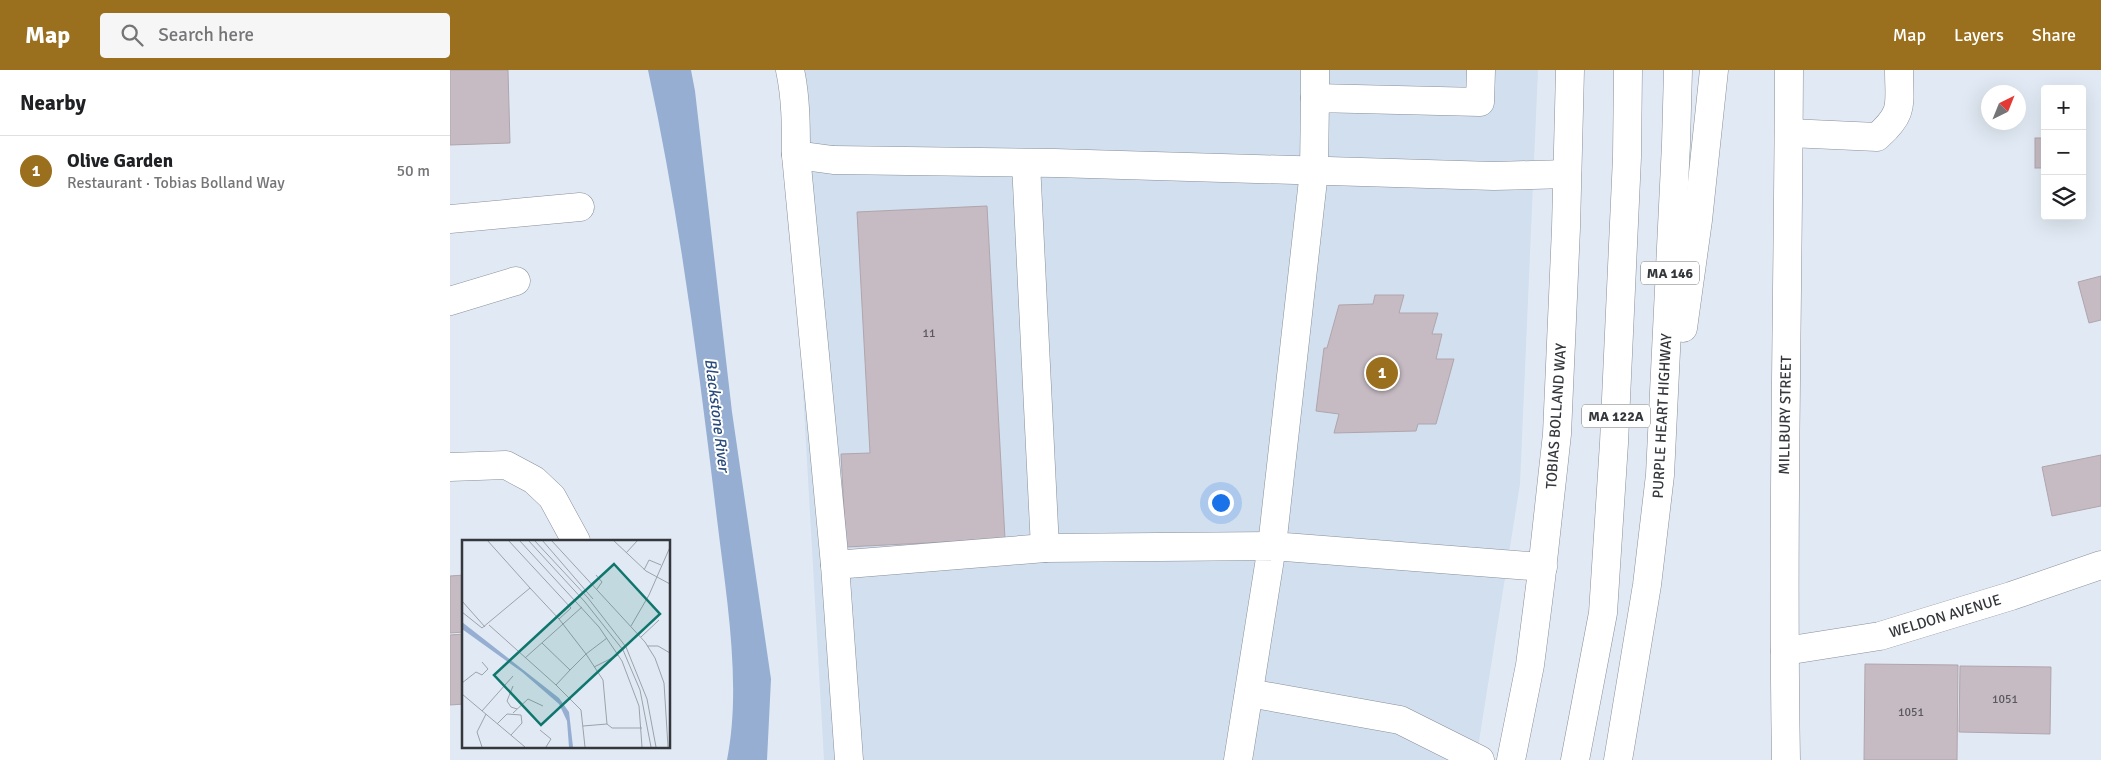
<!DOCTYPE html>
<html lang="en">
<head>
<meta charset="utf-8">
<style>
  body { margin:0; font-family:Signika,sans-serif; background:#f6f6f6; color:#202124 }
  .controls { position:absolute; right:15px; top:15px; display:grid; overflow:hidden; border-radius:5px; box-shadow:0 5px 20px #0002 }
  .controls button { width:45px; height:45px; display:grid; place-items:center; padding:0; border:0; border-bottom:1px solid #e0e0e0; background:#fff; color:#202124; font:25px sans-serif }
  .compass { position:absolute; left:1531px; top:15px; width:45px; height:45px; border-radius:50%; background:#fff; box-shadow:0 5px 20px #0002; rotate:43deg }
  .you { position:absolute; left:770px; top:432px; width:18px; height:18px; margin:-12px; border:4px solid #fff; border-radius:50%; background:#1a73e8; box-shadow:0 0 0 8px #1a73e833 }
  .badge { display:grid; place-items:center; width:32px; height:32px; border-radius:50%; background:#9a6f1e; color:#fff; font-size:16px; font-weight:700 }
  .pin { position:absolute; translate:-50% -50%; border:2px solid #fff; box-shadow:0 1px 5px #0006 }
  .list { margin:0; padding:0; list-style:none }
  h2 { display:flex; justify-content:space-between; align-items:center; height:65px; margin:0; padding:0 20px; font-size:21px }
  h2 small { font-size:16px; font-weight:400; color:#757577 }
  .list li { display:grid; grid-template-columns:32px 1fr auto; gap:15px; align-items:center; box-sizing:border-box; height:70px; padding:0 20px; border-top:1px solid #e0e0e0 }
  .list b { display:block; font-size:19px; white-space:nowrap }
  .list p { margin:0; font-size:16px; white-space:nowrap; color:#757577 }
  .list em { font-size:16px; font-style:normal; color:#757577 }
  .icon { flex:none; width:28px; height:28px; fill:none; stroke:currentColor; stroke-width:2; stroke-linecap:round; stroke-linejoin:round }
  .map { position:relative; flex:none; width:1651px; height:690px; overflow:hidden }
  header { display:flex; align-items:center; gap:30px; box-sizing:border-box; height:70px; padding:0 25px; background:#9a6f1e; color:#fff }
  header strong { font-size:24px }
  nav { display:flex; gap:28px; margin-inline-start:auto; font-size:18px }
  .search { width:350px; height:45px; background:#f6f6f6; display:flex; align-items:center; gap:12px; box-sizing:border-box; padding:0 18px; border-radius:5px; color:#757577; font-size:19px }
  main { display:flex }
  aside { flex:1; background:#fff }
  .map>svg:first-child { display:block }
  .built { fill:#d1dfef }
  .water { fill:#95aed2 }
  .building { fill:#c6bbc3; stroke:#b0a5ac }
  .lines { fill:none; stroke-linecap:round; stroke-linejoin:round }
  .minor-casing { stroke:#888f99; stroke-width:29 }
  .major-casing { stroke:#888f99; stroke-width:29 }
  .highway-casing { stroke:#888f99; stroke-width:29 }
  .minor { stroke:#fff; stroke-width:28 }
  .major { stroke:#fff; stroke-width:28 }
  .highway { stroke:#fff; stroke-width:28 }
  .labels { text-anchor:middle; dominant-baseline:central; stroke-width:4; stroke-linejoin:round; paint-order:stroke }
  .number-label { font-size:12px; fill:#58585d }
  .shield { fill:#fff; stroke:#717376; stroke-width:1 }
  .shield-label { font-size:14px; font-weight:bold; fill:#34373b }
  .street-label { font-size:15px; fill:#34373b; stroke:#fff }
  .water-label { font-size:16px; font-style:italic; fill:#294b7b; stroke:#fff }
  .inset-road { fill:none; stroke:#9ca2aa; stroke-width:1 }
  .view { fill:#0f766e; fill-opacity:0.15; stroke:#0f766e; stroke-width:2.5 }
  .inset-edge { fill:none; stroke:#34373b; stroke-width:2.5 }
</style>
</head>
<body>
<header>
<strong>Map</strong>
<div class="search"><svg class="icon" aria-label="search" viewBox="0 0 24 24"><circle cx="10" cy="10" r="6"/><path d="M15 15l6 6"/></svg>Search here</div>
<nav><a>Map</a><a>Layers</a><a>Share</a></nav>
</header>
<main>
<aside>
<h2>Nearby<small></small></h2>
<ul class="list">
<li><span class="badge">1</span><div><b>Olive Garden</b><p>Restaurant · Tobias Bolland Way</p></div><em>50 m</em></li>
</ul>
</aside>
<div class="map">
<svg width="1651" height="690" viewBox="0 0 1651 690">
  <rect width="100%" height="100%" fill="#e1eaf4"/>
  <path class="built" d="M 329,0 L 1088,0 L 1070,414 L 1026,690 L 374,690 L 337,40 Z"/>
  <path class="water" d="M 198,0 L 241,0 L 245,21 L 282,342 L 321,609 L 317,690 L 277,690 C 292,614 276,525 267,449 C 249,299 230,148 198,0 Z"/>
  <g class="building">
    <path d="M 0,0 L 58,0 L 60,73 L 0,75 Z"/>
    <rect x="1585" y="68" width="10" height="30"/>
    <path d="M 537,136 L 555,469 L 396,477 L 391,384 L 420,383 L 407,142 Z"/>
    <path d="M 1651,206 L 1651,250 L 1639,253 L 1628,212 Z"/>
    <path d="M 925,225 L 954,225 L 949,243 L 988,243 L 982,264 L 992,264 L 986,289 L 1004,289 L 986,354 L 968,354 L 966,361 L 884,363 L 889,344 L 866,341 L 874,278 L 877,278 L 889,235 L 923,234 Z"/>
    <path d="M 1651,385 L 1651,436 L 1602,446 L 1592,397 Z"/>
    <path d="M 14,505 L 14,562 L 0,563 L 0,506 Z"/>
    <path d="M 14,564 L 14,634 L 0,635 L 0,565 Z"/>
    <path d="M 1415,594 L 1508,595 L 1507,690 L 1414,690 Z"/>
    <path d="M 1510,596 L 1601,597 L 1600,664 L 1509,662 Z"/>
  </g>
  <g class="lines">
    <g class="minor-casing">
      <g id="minor">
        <path d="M 340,0 C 346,28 346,56 346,85 L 385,495"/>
        <path d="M 865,0 L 865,28"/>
        <path d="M 1031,0 L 1030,32 L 865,28 L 864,101 L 822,476 L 1093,497"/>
        <path d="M 1339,63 L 1427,67 C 1455,42 1449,35 1449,0"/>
        <path d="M 346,85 L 383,90 L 605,93 L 1044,106 L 1117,104"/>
        <path d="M 576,93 L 595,478 L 822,476 L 788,690"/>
        <path d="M 0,149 L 130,137"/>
        <path d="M 0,231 L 66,211"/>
        <path d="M 0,397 L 56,395 L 84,410 L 102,427 L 126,471"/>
        <path d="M 1335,581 L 1430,566 L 1561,526 L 1651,495"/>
        <path d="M 799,623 L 950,650 L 1030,690"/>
        <path d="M 399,690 L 385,495 L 595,478"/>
        <path d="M 1061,690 L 1080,595 L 1091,509 L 1107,364 L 1116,158 L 1120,0"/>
      </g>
    </g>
    <g class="major-casing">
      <path id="major" d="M 1336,690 C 1332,460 1338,230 1339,0"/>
    </g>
    <g class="highway-casing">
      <g id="highway">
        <path d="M 1233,258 L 1248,150 L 1264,0"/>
        <path d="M 1125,690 L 1153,543 L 1164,373 L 1177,87 L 1178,0"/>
        <path d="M 1168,690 L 1197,515 L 1210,405 L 1226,74 L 1228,0"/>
      </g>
    </g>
    <use href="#minor" class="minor"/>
    <use href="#major" class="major"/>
    <use href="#highway" class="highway"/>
  </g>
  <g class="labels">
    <g class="number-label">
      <text x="479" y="263">11</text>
      <text x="1555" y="629">1051</text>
      <text x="1461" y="642">1051</text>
    </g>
    <g class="shield">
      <rect x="1191" y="191.5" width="58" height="23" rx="4"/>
      <rect x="1132" y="334.5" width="68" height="23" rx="4"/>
    </g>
    <g class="shield-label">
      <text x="1220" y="203">MA 146</text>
      <text x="1166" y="346">MA 122A</text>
    </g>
    <g class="street-label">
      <text transform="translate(1335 345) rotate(-89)">MILLBURY STREET</text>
      <text transform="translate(1106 346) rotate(-86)">TOBIAS BOLLAND WAY</text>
      <text transform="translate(1212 346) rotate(-87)">PURPLE HEART HIGHWAY</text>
      <text transform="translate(1495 546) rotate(-17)">WELDON AVENUE</text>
    </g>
    <g class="water-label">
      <text transform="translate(267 345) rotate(83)">Blackstone River</text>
    </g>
  </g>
  <g transform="translate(12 470)">
    <rect width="208" height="208" fill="#e1eaf4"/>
    <path d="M 0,82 L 97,158 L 107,172 L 111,207 L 107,207 L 105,181 L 97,164 L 60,132 L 0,89 Z" fill="#95aed2"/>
    <path class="inset-road" d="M 46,0 L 109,68 L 97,79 L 124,114 L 145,98M 57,0 L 137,87 L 160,121 L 177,166 L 180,207M 66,0 L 123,62 L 161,110 L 178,150 L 189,207M 72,0 L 126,58 L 164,107 L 185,159 L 194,207M 80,0 L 131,59M 89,0 L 183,102 L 193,118 L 202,143 L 206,207M 151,0 L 184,31 L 208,44M 164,13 L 176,0M 182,30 L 187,20 L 199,25M 134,35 L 140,42 L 135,49M 68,48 L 97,79M 0,61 L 23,87M 0,72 L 20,88 L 68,48 L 25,0M 27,85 L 94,145M 169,86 L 187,55 L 208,7M 179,97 L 197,80M 80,103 L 108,130 L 124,114 L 141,140 L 145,184 L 150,188 L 180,188M 185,106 L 196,106 L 208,113M 63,118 L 120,67M 132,127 L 156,115M 108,130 L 94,145 L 119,170 L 123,207M 0,143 L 14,132 L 20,135 L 26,129 L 20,122M 51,146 L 45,161 L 49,167 L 55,169M 0,154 L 63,207M 20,171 L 51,136M 51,173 L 66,159 L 81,166M 35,184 L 45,174 L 59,175 L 60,183 L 49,195M 121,186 L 145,184M 78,190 L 89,199 L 84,207M 20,207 L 15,192 L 24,174"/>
    <path class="view" d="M 152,24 L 198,74 L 79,185 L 32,135 Z"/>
    <rect width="208" height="208" class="inset-edge"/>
  </g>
</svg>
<div class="controls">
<button>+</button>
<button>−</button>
<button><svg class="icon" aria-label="layers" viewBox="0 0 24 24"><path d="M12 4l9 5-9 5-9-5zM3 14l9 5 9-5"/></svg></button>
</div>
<svg class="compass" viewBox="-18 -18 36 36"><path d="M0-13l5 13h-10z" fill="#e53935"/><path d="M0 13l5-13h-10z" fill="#757577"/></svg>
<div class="you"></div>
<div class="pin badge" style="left:932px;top:303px">1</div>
</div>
</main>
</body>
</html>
